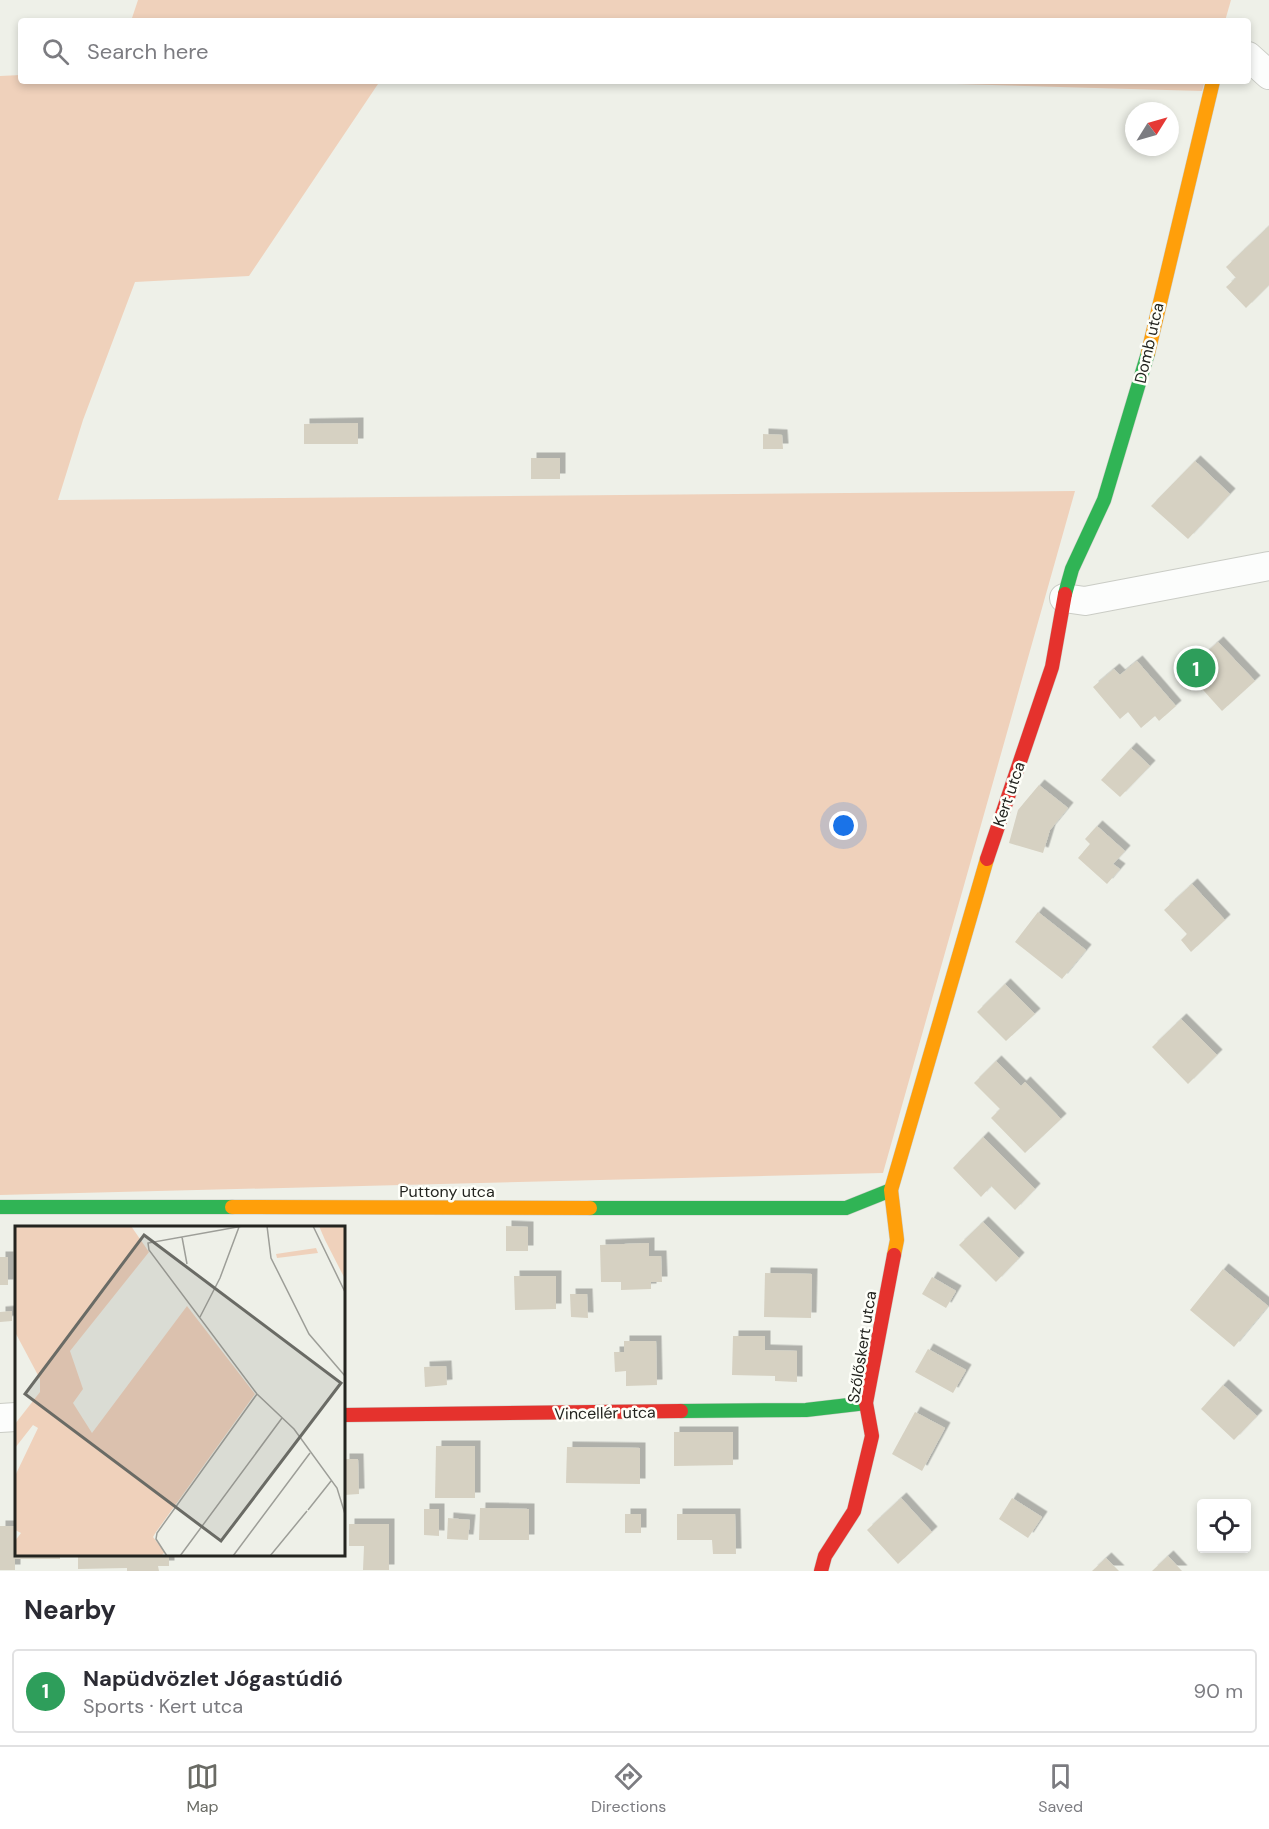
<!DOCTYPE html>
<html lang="en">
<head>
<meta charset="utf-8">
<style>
  body { margin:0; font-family:"DM Sans",sans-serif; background:#f7f7f7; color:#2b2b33 }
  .controls { position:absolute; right:18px; bottom:18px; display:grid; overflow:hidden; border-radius:6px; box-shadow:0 3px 9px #0003 }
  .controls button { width:54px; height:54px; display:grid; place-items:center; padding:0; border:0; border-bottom:2px solid #e1e1e2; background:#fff; color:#2b2b33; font:30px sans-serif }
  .compass { position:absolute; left:1125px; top:102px; width:54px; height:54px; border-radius:50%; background:#fff; box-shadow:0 3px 9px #0003; rotate:53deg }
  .you { position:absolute; left:844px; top:826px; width:21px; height:21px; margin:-15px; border:4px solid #fff; border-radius:50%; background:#1a73e8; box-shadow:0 0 0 9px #1a73e833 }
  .badge { display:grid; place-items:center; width:39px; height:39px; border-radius:50%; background:#6a6b65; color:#fff; font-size:20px; font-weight:700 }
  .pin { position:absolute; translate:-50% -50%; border:3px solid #fff; box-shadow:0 2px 6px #0006 }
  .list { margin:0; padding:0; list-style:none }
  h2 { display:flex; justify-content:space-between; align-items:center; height:78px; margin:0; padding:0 24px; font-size:26px }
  h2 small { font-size:20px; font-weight:400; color:#7c7c81 }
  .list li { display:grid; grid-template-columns:39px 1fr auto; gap:18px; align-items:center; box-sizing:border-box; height:84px; margin:0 12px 12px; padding:0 12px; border:2px solid #e1e1e2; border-radius:6px }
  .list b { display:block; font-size:22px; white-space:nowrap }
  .list p { margin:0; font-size:20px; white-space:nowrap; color:#7c7c81 }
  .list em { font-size:20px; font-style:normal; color:#7c7c81 }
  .icon { flex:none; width:33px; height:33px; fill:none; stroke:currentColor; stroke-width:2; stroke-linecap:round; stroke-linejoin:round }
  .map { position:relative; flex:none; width:1269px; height:1571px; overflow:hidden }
  .search { position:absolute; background:#fff; box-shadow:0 3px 9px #0003; left:18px; right:18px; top:18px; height:66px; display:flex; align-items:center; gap:15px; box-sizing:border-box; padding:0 21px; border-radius:6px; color:#7c7c81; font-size:22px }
  .sheet { height:174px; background:#fff }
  nav { display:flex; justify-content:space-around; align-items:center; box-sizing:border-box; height:84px; border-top:2px solid #e1e1e2; background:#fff; font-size:16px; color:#7c7c81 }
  nav a { display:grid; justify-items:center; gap:3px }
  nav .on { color:#6a6b65 }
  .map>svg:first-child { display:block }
  .green { fill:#efd1bb }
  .building { fill:#d6d1c2; filter:url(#shadow) }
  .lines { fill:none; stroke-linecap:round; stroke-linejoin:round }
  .street-casing { stroke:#caccc5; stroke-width:30 }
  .fast-casing { stroke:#caccc5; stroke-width:15 }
  .slow-casing { stroke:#caccc5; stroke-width:15 }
  .jam-casing { stroke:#caccc5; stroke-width:15 }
  .street { stroke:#fcfdfc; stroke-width:28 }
  .fast { stroke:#30b455; stroke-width:14 }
  .slow { stroke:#ff9f0a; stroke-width:14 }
  .jam { stroke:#e5322d; stroke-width:14 }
  .labels { text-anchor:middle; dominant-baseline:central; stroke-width:5; stroke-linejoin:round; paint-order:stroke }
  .street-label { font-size:16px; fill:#23241f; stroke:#fefff9 }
  .inset-road { fill:none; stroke:#9d9e98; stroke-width:1.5 }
  .view { fill:#6a6b65; fill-opacity:0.15; stroke:#6a6b65; stroke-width:3 }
  .inset-edge { fill:none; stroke:#23241f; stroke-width:3 }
</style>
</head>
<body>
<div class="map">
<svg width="1269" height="1571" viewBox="0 0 1269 1571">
  <defs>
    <filter id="shadow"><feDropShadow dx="5.5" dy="-5.5" stdDeviation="0" flood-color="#0004"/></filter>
  </defs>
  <rect width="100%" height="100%" fill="#eef0e8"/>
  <g class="green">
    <path d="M 138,0 L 1231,0 L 1225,21 L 131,21 Z"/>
    <path d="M 21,75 L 21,81 L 380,81 L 249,276 L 135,282 L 83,420 L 58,500 L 1075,491 L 883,1173 L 0,1195 L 0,76 Z"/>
    <path d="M 851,81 L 1205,81 L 1202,91 Z"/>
  </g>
  <g class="building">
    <path d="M 1269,226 L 1269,285 L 1246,308 L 1226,287 L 1236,278 L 1226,267 Z"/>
    <path d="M 358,423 L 358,444 L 304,444 L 304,424 Z"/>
    <path d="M 763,434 L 782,435 L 783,449 L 763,449 Z"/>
    <rect x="531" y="458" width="29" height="21"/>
    <path d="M 1195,461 L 1230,494 L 1188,539 L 1151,506 Z"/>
    <path d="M 1218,642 L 1255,681 L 1222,711 L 1186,671 Z"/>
    <path d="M 1137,661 L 1176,706 L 1159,721 L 1155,716 L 1141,728 L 1128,712 L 1120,719 L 1093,687 L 1114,669 L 1120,675 Z"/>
    <path d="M 1131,748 L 1150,766 L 1120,797 L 1101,780 Z"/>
    <path d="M 1039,785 L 1068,808 L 1050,830 L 1043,853 L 1009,843 L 1018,810 Z"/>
    <path d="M 1097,826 L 1125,851 L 1113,864 L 1120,869 L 1107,884 L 1078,858 L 1090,844 L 1085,839 Z"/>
    <path d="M 1192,884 L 1225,920 L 1191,952 L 1181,940 L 1187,934 L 1164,910 Z"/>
    <path d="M 1038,912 L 1086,950 L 1062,979 L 1015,942 Z"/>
    <path d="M 1005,984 L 1035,1014 L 1006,1041 L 977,1012 Z"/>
    <path d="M 1181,1019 L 1217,1055 L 1188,1084 L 1152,1047 Z"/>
    <path d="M 996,1061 L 1021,1086 L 1025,1082 L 1061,1119 L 1025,1153 L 991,1118 L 1000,1109 L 974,1083 Z"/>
    <path d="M 983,1137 L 1035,1189 L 1015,1210 L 991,1186 L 981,1197 L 953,1168 Z"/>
    <path d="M 983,1222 L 1019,1258 L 996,1282 L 959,1245 Z"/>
    <path d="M 506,1226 L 528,1227 L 528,1251 L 506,1251 Z"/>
    <path d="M 649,1243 L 649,1256 L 661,1256 L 662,1282 L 651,1282 L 651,1289 L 621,1290 L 621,1282 L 601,1282 L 600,1245 Z"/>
    <rect x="0" y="1257" width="8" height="28"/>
    <path d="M 1223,1269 L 1268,1306 L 1234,1347 L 1190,1310 Z"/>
    <path d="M 765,1273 L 812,1274 L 811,1318 L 764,1317 Z"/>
    <path d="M 514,1276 L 556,1276 L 556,1309 L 515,1310 Z"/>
    <path d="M 932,1277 L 956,1291 L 946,1308 L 922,1294 Z"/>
    <path d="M 570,1294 L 587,1294 L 588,1318 L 571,1317 Z"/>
    <path d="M 12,1311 L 12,1321 L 0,1322 L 0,1312 Z"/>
    <path d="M 733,1336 L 765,1336 L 765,1350 L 797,1351 L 797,1382 L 775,1381 L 775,1376 L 732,1375 Z"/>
    <path d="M 624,1341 L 656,1341 L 657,1385 L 626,1386 L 626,1371 L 615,1372 L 614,1352 L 624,1352 Z"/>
    <path d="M 928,1349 L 966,1370 L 953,1393 L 915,1372 Z"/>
    <path d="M 446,1366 L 447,1385 L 425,1387 L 424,1367 Z"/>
    <path d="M 1223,1385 L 1257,1416 L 1234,1440 L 1201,1409 Z"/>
    <path d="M 915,1412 L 945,1428 L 922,1471 L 892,1454 Z"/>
    <path d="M 674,1432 L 733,1432 L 733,1465 L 674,1466 Z"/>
    <path d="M 436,1446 L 475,1446 L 475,1498 L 435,1498 Z"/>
    <path d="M 567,1447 L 640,1448 L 640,1484 L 566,1483 Z"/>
    <path d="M 344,1459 L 358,1459 L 359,1494 L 344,1495 Z"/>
    <path d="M 901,1498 L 932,1532 L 898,1564 L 867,1530 Z"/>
    <path d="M 1012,1498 L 1042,1517 L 1028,1538 L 999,1519 Z"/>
    <path d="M 480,1508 L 529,1509 L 529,1540 L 479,1540 Z"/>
    <path d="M 424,1509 L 439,1509 L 439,1536 L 424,1535 Z"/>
    <rect x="625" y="1514" width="16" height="19"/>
    <path d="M 677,1514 L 735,1514 L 736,1554 L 713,1554 L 712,1540 L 677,1540 Z"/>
    <path d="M 448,1518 L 470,1520 L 468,1540 L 447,1539 Z"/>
    <path d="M 349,1524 L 389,1524 L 389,1570 L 363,1570 L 364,1546 L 349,1546 Z"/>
    <path d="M 0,1526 L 16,1526 L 16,1554 L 60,1554 L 60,1559 L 15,1559 L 15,1570 L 0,1570 Z"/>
    <path d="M 78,1554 L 169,1554 L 169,1566 L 158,1566 L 159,1571 L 127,1571 L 127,1568 L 78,1569 Z"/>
    <path d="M 1168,1556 L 1182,1571 L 1152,1571 Z"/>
    <path d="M 1106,1558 L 1119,1571 L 1092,1571 Z"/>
  </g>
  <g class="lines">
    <g class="street-casing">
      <g id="street">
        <path d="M 1248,56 L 1269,75"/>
        <path d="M 1064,598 L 1085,601 L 1269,566"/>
        <path d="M 0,1418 L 16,1417"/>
      </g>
    </g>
    <g class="fast-casing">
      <g id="fast">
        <path d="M 1065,594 L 1072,569 L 1104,500 L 1148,353"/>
        <path d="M 0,1207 L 232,1207"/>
        <path d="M 590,1208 L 846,1208 L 891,1190"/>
        <path d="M 681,1411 L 806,1410 L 866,1403"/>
      </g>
    </g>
    <g class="slow-casing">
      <g id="slow">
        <path d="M 1148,353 L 1213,81"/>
        <path d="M 232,1207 L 590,1208"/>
        <path d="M 894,1255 L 897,1240 L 891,1190 L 987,859"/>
      </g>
    </g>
    <g class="jam-casing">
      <g id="jam">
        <path d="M 987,859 L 1052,667 L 1065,594"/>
        <path d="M 344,1415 L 681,1411"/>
        <path d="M 821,1571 L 825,1556 L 854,1511 L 872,1436 L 866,1403 L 894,1255"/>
      </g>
    </g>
    <use href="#street" class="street"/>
    <use href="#fast" class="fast"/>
    <use href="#slow" class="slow"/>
    <use href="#jam" class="jam"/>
  </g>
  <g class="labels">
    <g class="street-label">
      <text transform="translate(1149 343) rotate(-77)">Domb utca</text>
      <text transform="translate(1009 794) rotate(-71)">Kert utca</text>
      <text x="447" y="1191">Puttony utca</text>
      <text transform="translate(862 1347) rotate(-81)">Szőlőskert utca</text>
      <text transform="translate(605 1413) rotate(-1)">Vincellér utca</text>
    </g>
  </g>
  <g transform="translate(15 1226)">
    <rect width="330" height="330" fill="#eef0e8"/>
    <path d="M 0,0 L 116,0 L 134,26 L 55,125 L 68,163 L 58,177 L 77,207 L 172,80 L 240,168 L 141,306 L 138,311 L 150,326 L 146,330 L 0,330 L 0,315 L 6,307 L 0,304 L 0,250 L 23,202 L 18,199 L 0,222 L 0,198 L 25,166 L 25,153 L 0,106 ZM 304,0 L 330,0 L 330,53 L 310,14 ZM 301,22 L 303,27 L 262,32 L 261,28 Z" fill="#efd1bb"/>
    <path class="inset-road" d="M 228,0 L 133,17 L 134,24 L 242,168 L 279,203 L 322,262 L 330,288M 252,0 L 256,32 L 294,108 L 330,150M 298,0 L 330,66M 167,11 L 172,38M 185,91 L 205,52 L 224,1M 293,284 L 316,255M 152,330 L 141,313 L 142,307 L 242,168M 165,330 L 267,192M 218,330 L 295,227M 255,330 L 292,285"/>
    <path class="view" d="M 129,9 L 326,157 L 206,315 L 10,168 Z"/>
    <rect width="330" height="330" class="inset-edge"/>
  </g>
</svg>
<div class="controls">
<button><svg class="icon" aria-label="locate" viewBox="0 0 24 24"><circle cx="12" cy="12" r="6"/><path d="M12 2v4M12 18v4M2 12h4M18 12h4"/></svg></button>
</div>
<svg class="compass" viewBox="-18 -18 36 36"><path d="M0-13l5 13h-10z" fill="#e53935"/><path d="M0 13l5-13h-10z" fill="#7c7c81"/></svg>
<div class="you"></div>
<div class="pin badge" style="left:1196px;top:668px;background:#2e9e5b">1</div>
<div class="search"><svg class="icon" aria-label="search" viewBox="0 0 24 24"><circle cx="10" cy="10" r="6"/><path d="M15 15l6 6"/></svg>Search here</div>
</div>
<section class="sheet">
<h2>Nearby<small></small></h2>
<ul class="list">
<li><span class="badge" style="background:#2e9e5b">1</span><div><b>Napüdvözlet Jógastúdió</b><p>Sports · Kert utca</p></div><em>90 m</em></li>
</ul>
</section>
<nav>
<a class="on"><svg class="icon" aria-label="map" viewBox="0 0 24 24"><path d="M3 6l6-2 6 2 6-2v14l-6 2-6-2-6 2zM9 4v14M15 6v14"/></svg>Map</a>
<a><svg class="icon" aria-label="directions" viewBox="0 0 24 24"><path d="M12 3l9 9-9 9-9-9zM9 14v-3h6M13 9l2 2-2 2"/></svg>Directions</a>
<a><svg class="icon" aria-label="saved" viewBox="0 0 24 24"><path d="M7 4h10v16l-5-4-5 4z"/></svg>Saved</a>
</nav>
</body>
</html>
